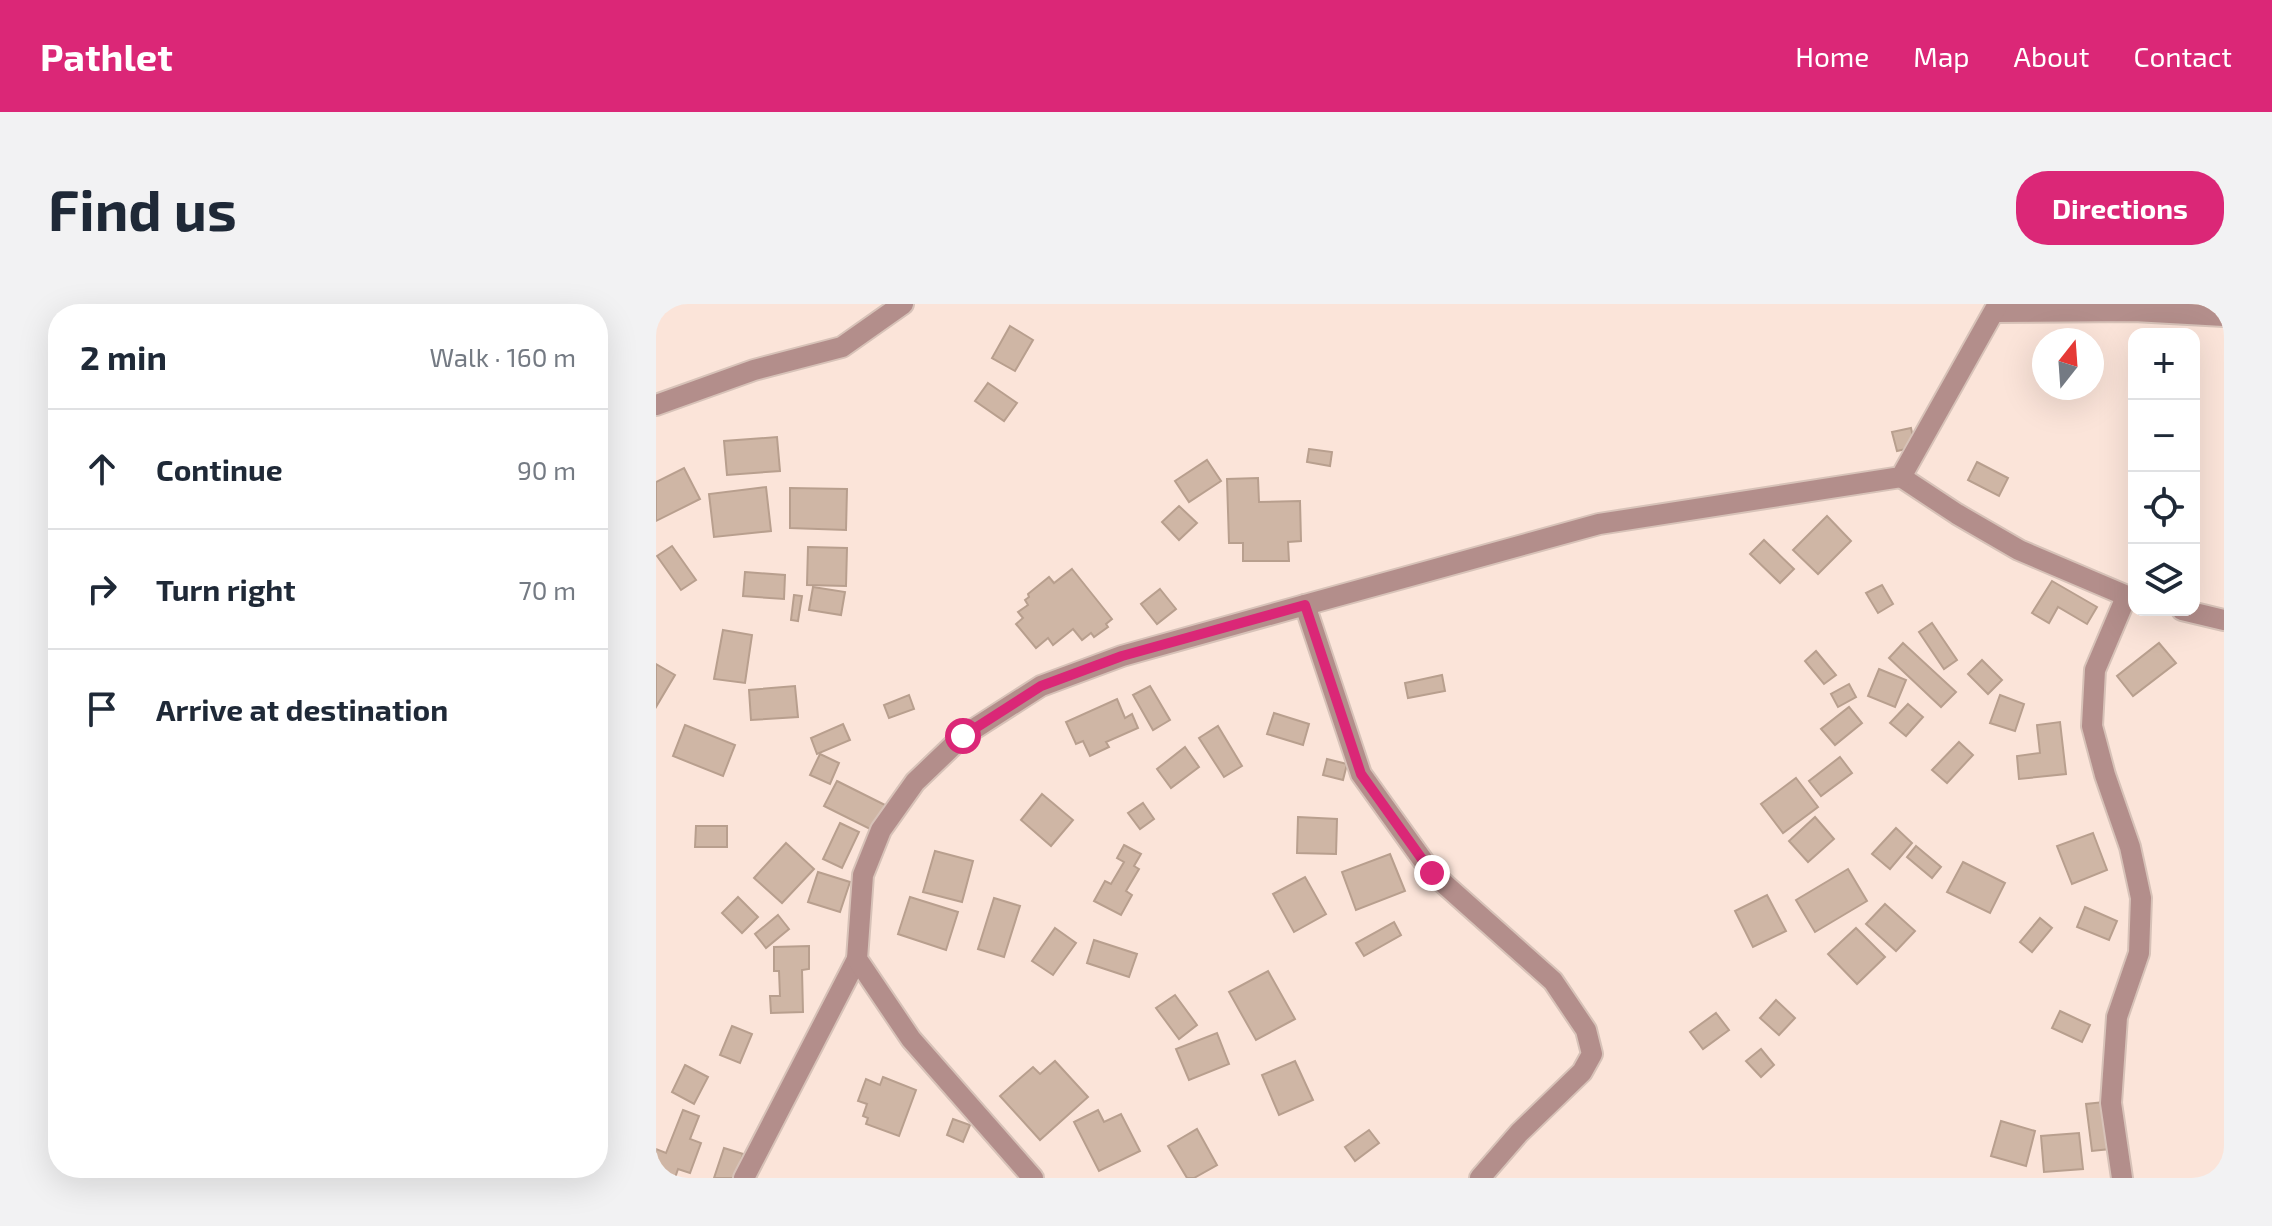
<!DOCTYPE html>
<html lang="en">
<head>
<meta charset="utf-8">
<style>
  body { margin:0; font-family:"Exo 2",sans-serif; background:#f2f2f3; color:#1f2937 }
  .controls { position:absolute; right:24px; top:24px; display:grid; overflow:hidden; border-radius:16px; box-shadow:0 8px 32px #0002 }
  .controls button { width:72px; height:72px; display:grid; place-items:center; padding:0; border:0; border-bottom:2px solid #e0e1e3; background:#fff; color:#1f2937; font:40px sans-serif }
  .compass { position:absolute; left:1376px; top:24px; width:72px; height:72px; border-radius:50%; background:#fff; box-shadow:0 8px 32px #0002; rotate:17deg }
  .stop { position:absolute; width:24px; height:24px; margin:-18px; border:6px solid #db2777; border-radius:50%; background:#fff }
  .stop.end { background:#db2777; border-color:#fff; box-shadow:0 2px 8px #0008 }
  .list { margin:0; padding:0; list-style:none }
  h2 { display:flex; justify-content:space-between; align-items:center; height:104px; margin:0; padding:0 32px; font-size:34px }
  h2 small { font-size:26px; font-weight:400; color:#747a83 }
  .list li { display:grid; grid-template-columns:52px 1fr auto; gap:24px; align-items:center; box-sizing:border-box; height:120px; padding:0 32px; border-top:2px solid #e0e1e3 }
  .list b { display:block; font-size:30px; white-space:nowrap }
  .list em { font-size:26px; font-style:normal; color:#747a83 }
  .icon { flex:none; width:44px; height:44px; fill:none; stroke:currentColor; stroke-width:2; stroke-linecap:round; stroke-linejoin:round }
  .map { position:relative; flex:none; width:1568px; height:874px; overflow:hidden; border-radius:32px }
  header { display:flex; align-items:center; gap:48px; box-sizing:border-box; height:112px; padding:0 40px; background:#db2777; color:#fff }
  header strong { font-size:38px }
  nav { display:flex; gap:44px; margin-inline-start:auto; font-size:28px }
  .intro { display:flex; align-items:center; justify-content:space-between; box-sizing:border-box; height:192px; padding:0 48px }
  h1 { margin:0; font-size:56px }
  .button { padding:20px 36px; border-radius:32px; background:#db2777; color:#fff; font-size:28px; font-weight:700 }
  main { display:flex; gap:48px; padding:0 48px }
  aside { flex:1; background:#fff; border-radius:32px; box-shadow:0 8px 32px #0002 }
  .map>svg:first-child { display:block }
  .building { fill:#cfb6a5; stroke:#b89f8e; stroke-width:2 }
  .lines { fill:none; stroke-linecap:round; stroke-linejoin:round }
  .minor-casing { stroke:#d7c2b8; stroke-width:24 }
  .minor { stroke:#b38e8b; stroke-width:20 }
  .route { stroke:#db2777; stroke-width:10 }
</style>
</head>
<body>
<header>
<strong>Pathlet</strong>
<nav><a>Home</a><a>Map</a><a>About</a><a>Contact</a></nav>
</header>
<div class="intro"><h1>Find us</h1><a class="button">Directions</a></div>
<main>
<aside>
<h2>2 min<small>Walk · 160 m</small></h2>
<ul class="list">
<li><svg class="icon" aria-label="ahead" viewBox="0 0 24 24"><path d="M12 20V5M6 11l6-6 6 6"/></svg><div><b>Continue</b></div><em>90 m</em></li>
<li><svg class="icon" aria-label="right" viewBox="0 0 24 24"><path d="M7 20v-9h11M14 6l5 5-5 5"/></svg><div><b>Turn right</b></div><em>70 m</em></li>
<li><svg class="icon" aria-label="arrive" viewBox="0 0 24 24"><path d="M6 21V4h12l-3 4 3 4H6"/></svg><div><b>Arrive at destination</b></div></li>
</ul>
</aside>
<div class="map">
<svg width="1568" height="874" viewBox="0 0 1568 874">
  <rect width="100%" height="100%" fill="#fbe4d9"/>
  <g class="building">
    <path d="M 354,22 L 377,36 L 359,67 L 336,54 Z"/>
    <path d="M 332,79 L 361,99 L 348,117 L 319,97 Z"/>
    <path d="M 1255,124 L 1259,143 L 1241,147 L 1236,128 Z"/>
    <path d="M 121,133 L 124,167 L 71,171 L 68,137 Z"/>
    <path d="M 653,145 L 676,148 L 674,162 L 651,158 Z"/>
    <path d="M 551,156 L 565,177 L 533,198 L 519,177 Z"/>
    <path d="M 1321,158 L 1352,174 L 1343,192 L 1312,176 Z"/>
    <path d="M 28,164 L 44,195 L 0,217 L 0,178 Z"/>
    <path d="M 602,174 L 603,198 L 644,197 L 645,237 L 632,238 L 633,257 L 587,257 L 587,239 L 573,239 L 571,175 Z"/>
    <path d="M 110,183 L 115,227 L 58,233 L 53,190 Z"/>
    <path d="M 134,184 L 191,185 L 190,226 L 134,224 Z"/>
    <path d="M 523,202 L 541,219 L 523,236 L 506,218 Z"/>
    <path d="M 1171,212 L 1195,237 L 1162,270 L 1137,246 Z"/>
    <path d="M 1108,236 L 1138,265 L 1124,279 L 1094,250 Z"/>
    <path d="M 16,242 L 40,276 L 25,286 L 1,252 Z"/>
    <path d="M 152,243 L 191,244 L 190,282 L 151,281 Z"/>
    <path d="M 416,265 L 456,315 L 450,320 L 452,323 L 438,333 L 435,329 L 426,336 L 417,325 L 397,341 L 392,334 L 380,344 L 360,320 L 367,314 L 362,308 L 372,301 L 369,296 L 373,293 L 372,290 L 393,273 L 398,279 Z"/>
    <path d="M 89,268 L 129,271 L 128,295 L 87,292 Z"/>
    <path d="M 1396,277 L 1441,303 L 1431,320 L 1402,303 L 1393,319 L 1376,309 Z"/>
    <path d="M 1226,281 L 1237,300 L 1222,309 L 1210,289 Z"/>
    <path d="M 157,283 L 189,288 L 185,311 L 153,306 Z"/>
    <path d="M 504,285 L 520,305 L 501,320 L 485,300 Z"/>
    <path d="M 138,291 L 146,292 L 142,317 L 135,316 Z"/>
    <path d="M 1276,319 L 1301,356 L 1288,365 L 1263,328 Z"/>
    <path d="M 67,326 L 96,331 L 89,379 L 58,375 Z"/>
    <path d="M 1247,339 L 1300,388 L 1285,403 L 1233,354 Z"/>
    <path d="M 1503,339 L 1520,359 L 1477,392 L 1461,372 Z"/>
    <path d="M 1160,347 L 1180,371 L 1168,380 L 1149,357 Z"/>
    <path d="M 1326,356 L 1346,376 L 1332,390 L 1312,370 Z"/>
    <path d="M 0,360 L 19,371 L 0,403 Z"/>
    <path d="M 1223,365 L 1250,376 L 1239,403 L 1212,392 Z"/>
    <path d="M 786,371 L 789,387 L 752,394 L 749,379 Z"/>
    <path d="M 1193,380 L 1200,393 L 1182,403 L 1175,390 Z"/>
    <path d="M 139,382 L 142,413 L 95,416 L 93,386 Z"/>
    <path d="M 494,382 L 514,416 L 497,426 L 477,391 Z"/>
    <path d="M 253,391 L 258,405 L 233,414 L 228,401 Z"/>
    <path d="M 1344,391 L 1368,400 L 1359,427 L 1334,419 Z"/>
    <path d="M 461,395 L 469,414 L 476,410 L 482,424 L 450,438 L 453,443 L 434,452 L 427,437 L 420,440 L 410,418 Z"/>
    <path d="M 1252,400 L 1267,413 L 1250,432 L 1234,419 Z"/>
    <path d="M 1193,403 L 1206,419 L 1179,441 L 1165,425 Z"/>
    <path d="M 618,409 L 653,420 L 647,441 L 611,430 Z"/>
    <path d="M 1404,418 L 1410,470 L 1363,475 L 1361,452 L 1384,449 L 1381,421 Z"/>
    <path d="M 187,420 L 194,436 L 161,450 L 155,434 Z"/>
    <path d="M 29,421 L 79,441 L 67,472 L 17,452 Z"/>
    <path d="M 562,422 L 586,462 L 568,473 L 543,434 Z"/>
    <path d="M 1303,438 L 1317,451 L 1291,479 L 1276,466 Z"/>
    <path d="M 529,443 L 543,463 L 515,484 L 501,465 Z"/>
    <path d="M 164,450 L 183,459 L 174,480 L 154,471 Z"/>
    <path d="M 1184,453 L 1196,469 L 1165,492 L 1153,477 Z"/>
    <path d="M 671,455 L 691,460 L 687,476 L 667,471 Z"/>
    <path d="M 1140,474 L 1162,503 L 1127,529 L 1105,500 Z"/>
    <path d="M 181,477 L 233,503 L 220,528 L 168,502 Z"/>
    <path d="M 386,490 L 417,516 L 395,542 L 365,516 Z"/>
    <path d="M 487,499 L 498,515 L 484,525 L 472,509 Z"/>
    <path d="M 642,513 L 681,515 L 680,550 L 641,549 Z"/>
    <path d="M 1159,513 L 1178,535 L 1152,558 L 1133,537 Z"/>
    <path d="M 184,519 L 203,528 L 186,564 L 167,555 Z"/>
    <path d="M 40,522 L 71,522 L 71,543 L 39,543 Z"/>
    <path d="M 1240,524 L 1256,539 L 1234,565 L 1216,550 Z"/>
    <path d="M 1437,529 L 1451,566 L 1416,580 L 1401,542 Z"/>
    <path d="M 130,539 L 158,565 L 126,599 L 98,574 Z"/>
    <path d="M 468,541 L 485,550 L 478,562 L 483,565 L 470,587 L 476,591 L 465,611 L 438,597 L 449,577 L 455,580 L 468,558 L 461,554 Z"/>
    <path d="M 1260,542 L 1285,563 L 1276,574 L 1251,553 Z"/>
    <path d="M 279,547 L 317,557 L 306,598 L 267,588 Z"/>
    <path d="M 734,550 L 749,587 L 700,606 L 686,568 Z"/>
    <path d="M 1307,558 L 1349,579 L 1334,609 L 1291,588 Z"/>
    <path d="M 1192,565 L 1211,597 L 1159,628 L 1140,596 Z"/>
    <path d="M 162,568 L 194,578 L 184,608 L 152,598 Z"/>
    <path d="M 649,573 L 670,610 L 638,628 L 617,590 Z"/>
    <path d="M 1111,591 L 1130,627 L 1097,643 L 1079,607 Z"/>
    <path d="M 82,593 L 102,613 L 86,629 L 66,609 Z"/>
    <path d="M 254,593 L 302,608 L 290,646 L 242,630 Z"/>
    <path d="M 338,594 L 364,602 L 348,653 L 322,645 Z"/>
    <path d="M 1229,600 L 1259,627 L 1240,647 L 1210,620 Z"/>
    <path d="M 1429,603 L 1461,617 L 1453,636 L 1421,623 Z"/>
    <path d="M 122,611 L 133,625 L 110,644 L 99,630 Z"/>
    <path d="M 1384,614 L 1396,624 L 1376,648 L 1364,638 Z"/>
    <path d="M 738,618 L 745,631 L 708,652 L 700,639 Z"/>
    <path d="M 399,624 L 420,639 L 397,671 L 376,657 Z"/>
    <path d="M 1200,624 L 1229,653 L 1201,680 L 1172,650 Z"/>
    <path d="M 438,636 L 481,650 L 473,673 L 431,659 Z"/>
    <path d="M 153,642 L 153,665 L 146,666 L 147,708 L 115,709 L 114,692 L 124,692 L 123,667 L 118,667 L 118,643 Z"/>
    <path d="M 612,667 L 639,715 L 600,736 L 573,688 Z"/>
    <path d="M 519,691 L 541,721 L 523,735 L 500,704 Z"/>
    <path d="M 1120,696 L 1139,714 L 1123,731 L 1104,714 Z"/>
    <path d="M 1404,707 L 1434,721 L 1426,738 L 1396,724 Z"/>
    <path d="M 1060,709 L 1073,726 L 1047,745 L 1034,728 Z"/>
    <path d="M 76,722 L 96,730 L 84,759 L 64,751 Z"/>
    <path d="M 561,729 L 573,760 L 533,776 L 520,745 Z"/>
    <path d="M 1105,745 L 1118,761 L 1105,773 L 1090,757 Z"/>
    <path d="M 399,757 L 432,793 L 384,836 L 344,792 L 377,763 L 384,770 Z"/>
    <path d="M 639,757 L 657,796 L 623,811 L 606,771 Z"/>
    <path d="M 29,761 L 52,773 L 38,800 L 16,788 Z"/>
    <path d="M 227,773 L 260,786 L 243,832 L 210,820 L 212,814 L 207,812 L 211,800 L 202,797 L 210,775 L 224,781 Z"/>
    <path d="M 1448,798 L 1454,845 L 1436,847 L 1430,800 Z"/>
    <path d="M 27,806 L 43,812 L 34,835 L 45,839 L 34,869 L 22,865 L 19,874 L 16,874 L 0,868 L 0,845 L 10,849 Z"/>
    <path d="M 442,806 L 448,818 L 465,810 L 484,847 L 443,867 L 418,818 Z"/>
    <path d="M 297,815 L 314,821 L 307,838 L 291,831 Z"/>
    <path d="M 1345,817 L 1379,827 L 1370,862 L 1335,852 Z"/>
    <path d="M 541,825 L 561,861 L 538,874 L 531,874 L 512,842 Z"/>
    <path d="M 713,826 L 723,839 L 699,857 L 689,843 Z"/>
    <path d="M 1423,829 L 1427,865 L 1388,868 L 1385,832 Z"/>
    <path d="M 68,844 L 87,850 L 79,874 L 58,874 Z"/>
  </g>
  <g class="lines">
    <g class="minor-casing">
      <g id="minor">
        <path d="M 1340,8 L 1478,7 L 1568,12"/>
        <path d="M 0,101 L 98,66 L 186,43 L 247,0"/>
        <path d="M 1245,173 L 1301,210 L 1363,246 L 1478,295"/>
        <path d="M 649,301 L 705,470 L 776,569 L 897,677 L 930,726 L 936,750 L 926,768 L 863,829 L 824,874"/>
        <path d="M 1526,306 L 1568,316"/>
        <path d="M 88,874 L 201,655"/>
        <path d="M 377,874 L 255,735 L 201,655 L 207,571 L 225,526 L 259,478 L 307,432 L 385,382 L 466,352 L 649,301 L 943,220 L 1245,173 L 1342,0"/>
        <path d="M 1466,874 L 1455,799 L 1461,713 L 1483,649 L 1485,594 L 1474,543 L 1449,471 L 1436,422 L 1439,366 L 1470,293"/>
      </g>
    </g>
    <use href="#minor" class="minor"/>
  </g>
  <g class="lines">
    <path class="route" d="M 307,432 L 385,382 L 466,352 L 649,301 L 705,470 L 776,569"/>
  </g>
</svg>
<div class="controls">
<button>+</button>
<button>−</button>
<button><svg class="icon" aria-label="locate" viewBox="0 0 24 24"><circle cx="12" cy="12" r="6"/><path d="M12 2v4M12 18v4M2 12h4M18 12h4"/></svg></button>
<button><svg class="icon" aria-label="layers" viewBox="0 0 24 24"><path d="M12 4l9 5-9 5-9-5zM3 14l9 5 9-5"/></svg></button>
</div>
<svg class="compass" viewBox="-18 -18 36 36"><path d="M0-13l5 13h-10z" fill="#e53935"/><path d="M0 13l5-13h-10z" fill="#747a83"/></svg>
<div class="stop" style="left:307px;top:432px"></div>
<div class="stop end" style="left:776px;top:569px"></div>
</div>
</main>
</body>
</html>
